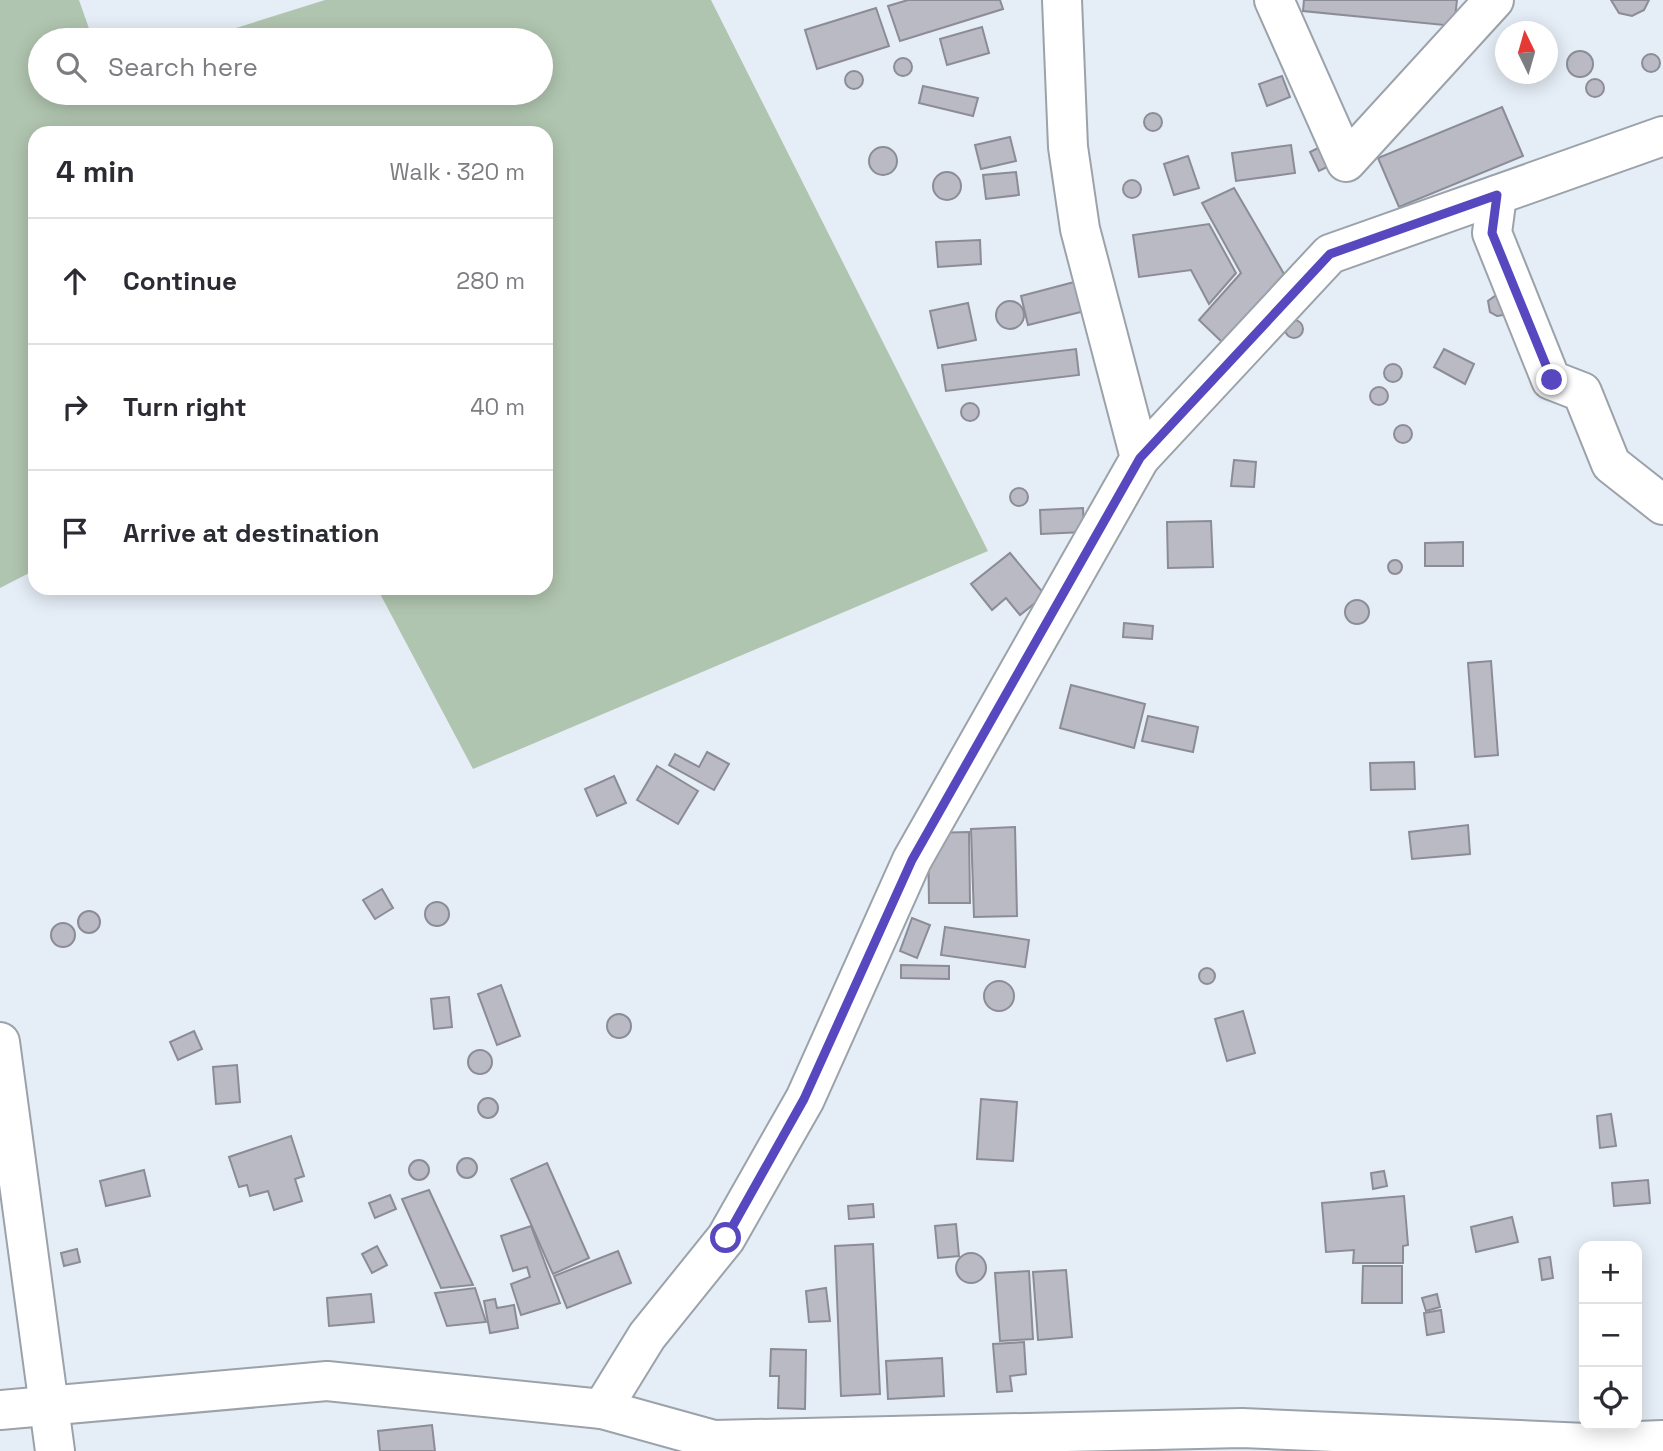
<!DOCTYPE html>
<html lang="en">
<head>
<meta charset="utf-8">
<style>
  body { margin:0; font-family:"Space Grotesk",sans-serif; background:#f2f2f3; color:#2b2b33 }
  .controls { position:absolute; right:21px; bottom:21px; display:grid; overflow:hidden; border-radius:14px; box-shadow:0 4px 18px #0003 }
  .controls button { width:63px; height:63px; display:grid; place-items:center; padding:0; border:0; border-bottom:2px solid #e1e1e2; background:#fff; color:#2b2b33; font:35px sans-serif }
  .compass { position:absolute; left:1495px; top:21px; width:63px; height:63px; border-radius:50%; background:#fff; box-shadow:0 4px 18px #0003; rotate:355deg }
  .stop { position:absolute; width:21px; height:21px; margin:-16px; border:5px solid #5748c0; border-radius:50%; background:#fff }
  .stop.end { background:#5748c0; border-color:#fff; box-shadow:0 2px 7px #0008 }
  .list { margin:0; padding:0; list-style:none }
  h2 { display:flex; justify-content:space-between; align-items:center; height:91px; margin:0; padding:0 28px; font-size:30px }
  h2 small { font-size:23px; font-weight:400; color:#7c7c81 }
  .list li { display:grid; grid-template-columns:46px 1fr auto; gap:21px; align-items:center; box-sizing:border-box; height:126px; padding:0 28px; border-top:2px solid #e1e1e2 }
  .list b { display:block; font-size:26px; white-space:nowrap }
  .list em { font-size:23px; font-style:normal; color:#7c7c81 }
  .icon { flex:none; width:38px; height:38px; fill:none; stroke:currentColor; stroke-width:2; stroke-linecap:round; stroke-linejoin:round }
  .map { position:relative; flex:none; width:1663px; height:1451px; overflow:hidden }
  .search { position:absolute; background:#fff; box-shadow:0 4px 18px #0003; left:28px; top:28px; width:525px; height:77px; display:flex; align-items:center; gap:18px; box-sizing:border-box; padding:0 24px; border-radius:38px; color:#7c7c81; font-size:26px }
  .panel { position:absolute; background:#fff; box-shadow:0 4px 18px #0003; left:28px; top:126px; width:525px; height:469px; border-radius:21px }
  .map>svg:first-child { display:block }
  .green { fill:#b0c5af }
  .building { fill:#b9bac4; stroke:#8b8c96; stroke-width:2 }
  .lines { fill:none; stroke-linecap:round; stroke-linejoin:round }
  .minor-casing { stroke:#9ba2aa; stroke-width:42 }
  .minor { stroke:#fff; stroke-width:38 }
  .route { stroke:#5748c0; stroke-width:9 }
</style>
</head>
<body>
<div class="map">
<svg width="1663" height="1451" viewBox="0 0 1663 1451">
  <rect width="100%" height="100%" fill="#e5edf6"/>
  <path class="green" d="M 0,0 L 79,0 L 93,40 L 40,40 L 40,93 L 541,93 L 541,40 L 198,40 L 325,0 L 711,0 L 988,551 L 473,769 L 377,588 L 546,588 L 546,133 L 35,133 L 35,570 L 0,588 Z"/>
  <g class="building">
    <path d="M 908,0 L 1000,0 L 1003,9 L 900,41 L 888,6 Z"/>
    <path d="M 1304,0 L 1457,0 L 1454,26 L 1303,11 Z"/>
    <path d="M 1611,0 L 1649,0 L 1644,10 L 1632,16 L 1619,13 Z"/>
    <path d="M 876,8 L 889,46 L 817,69 L 805,30 Z"/>
    <path d="M 982,27 L 989,53 L 947,65 L 940,39 Z"/>
    <circle cx="1580" cy="64" r="13"/>
    <circle cx="1651" cy="63" r="9"/>
    <circle cx="903" cy="67" r="9"/>
    <circle cx="854" cy="80" r="9"/>
    <path d="M 1282,76 L 1290,97 L 1267,106 L 1259,84 Z"/>
    <circle cx="1595" cy="88" r="9"/>
    <path d="M 923,86 L 978,98 L 973,116 L 919,103 Z"/>
    <path d="M 1502,107 L 1523,156 L 1399,207 L 1378,158 Z"/>
    <circle cx="1153" cy="122" r="9"/>
    <path d="M 1010,137 L 1016,161 L 981,169 L 975,145 Z"/>
    <path d="M 1291,145 L 1295,173 L 1236,181 L 1232,153 Z"/>
    <path d="M 1324,145 L 1333,164 L 1319,171 L 1310,152 Z"/>
    <circle cx="883" cy="161" r="14"/>
    <path d="M 1188,156 L 1199,188 L 1174,195 L 1164,164 Z"/>
    <path d="M 1016,172 L 1019,195 L 986,199 L 983,175 Z"/>
    <circle cx="947" cy="186" r="14"/>
    <circle cx="1132" cy="189" r="9"/>
    <path d="M 1234,188 L 1284,274 L 1223,343 L 1199,320 L 1241,273 L 1202,203 Z"/>
    <path d="M 1209,224 L 1236,273 L 1209,304 L 1191,270 L 1139,277 L 1133,235 Z"/>
    <path d="M 980,240 L 981,264 L 938,267 L 936,242 Z"/>
    <path d="M 1078,281 L 1085,311 L 1028,325 L 1021,296 Z"/>
    <path d="M 1499,293 L 1504,315 L 1497,316 L 1490,312 L 1488,301 Z"/>
    <circle cx="1010" cy="315" r="14"/>
    <path d="M 968,303 L 976,340 L 938,348 L 930,311 Z"/>
    <circle cx="1294" cy="329" r="9"/>
    <path d="M 1076,349 L 1079,375 L 946,391 L 942,365 Z"/>
    <path d="M 1444,349 L 1474,364 L 1465,384 L 1434,367 Z"/>
    <circle cx="1393" cy="373" r="9"/>
    <circle cx="1379" cy="396" r="9"/>
    <circle cx="970" cy="412" r="9"/>
    <circle cx="1403" cy="434" r="9"/>
    <path d="M 1234,460 L 1256,462 L 1254,487 L 1231,486 Z"/>
    <circle cx="1019" cy="497" r="9"/>
    <path d="M 1083,508 L 1084,532 L 1041,534 L 1040,510 Z"/>
    <path d="M 1211,521 L 1213,567 L 1168,568 L 1167,522 Z"/>
    <path d="M 1463,542 L 1463,566 L 1425,566 L 1425,543 Z"/>
    <path d="M 1010,553 L 1045,595 L 1020,615 L 1006,598 L 992,610 L 971,584 Z"/>
    <circle cx="1395" cy="567" r="7"/>
    <circle cx="1357" cy="612" r="12"/>
    <path d="M 1124,623 L 1153,626 L 1152,639 L 1123,637 Z"/>
    <path d="M 1491,661 L 1498,755 L 1475,757 L 1468,663 Z"/>
    <path d="M 1071,685 L 1145,704 L 1134,748 L 1060,728 Z"/>
    <path d="M 1148,716 L 1198,727 L 1193,752 L 1142,741 Z"/>
    <path d="M 707,752 L 729,764 L 714,790 L 669,765 L 675,754 L 699,767 Z"/>
    <path d="M 1414,762 L 1415,789 L 1371,790 L 1370,763 Z"/>
    <path d="M 657,766 L 698,791 L 678,824 L 637,800 Z"/>
    <path d="M 614,776 L 626,803 L 597,816 L 585,789 Z"/>
    <path d="M 1468,825 L 1470,854 L 1412,859 L 1409,832 Z"/>
    <path d="M 1015,827 L 1017,916 L 974,917 L 971,829 Z"/>
    <path d="M 969,832 L 970,903 L 929,903 L 928,833 Z"/>
    <path d="M 382,889 L 393,908 L 375,919 L 363,900 Z"/>
    <circle cx="437" cy="914" r="12"/>
    <circle cx="89" cy="922" r="11"/>
    <path d="M 912,918 L 930,925 L 917,958 L 900,951 Z"/>
    <circle cx="63" cy="935" r="12"/>
    <path d="M 945,927 L 1029,940 L 1025,967 L 941,955 Z"/>
    <path d="M 901,965 L 949,966 L 949,979 L 901,978 Z"/>
    <circle cx="1207" cy="976" r="8"/>
    <circle cx="999" cy="996" r="15"/>
    <path d="M 501,985 L 520,1036 L 497,1045 L 478,994 Z"/>
    <path d="M 449,997 L 452,1027 L 434,1029 L 431,999 Z"/>
    <path d="M 1243,1011 L 1255,1053 L 1227,1061 L 1215,1019 Z"/>
    <circle cx="619" cy="1026" r="12"/>
    <path d="M 194,1031 L 202,1049 L 178,1060 L 170,1042 Z"/>
    <circle cx="480" cy="1062" r="12"/>
    <path d="M 237,1065 L 240,1102 L 216,1104 L 213,1067 Z"/>
    <circle cx="488" cy="1108" r="10"/>
    <path d="M 981,1099 L 1017,1102 L 1013,1161 L 977,1159 Z"/>
    <path d="M 1611,1114 L 1616,1146 L 1600,1148 L 1597,1116 Z"/>
    <path d="M 291,1136 L 304,1176 L 295,1179 L 302,1201 L 274,1210 L 268,1191 L 250,1196 L 247,1185 L 239,1187 L 229,1157 Z"/>
    <circle cx="467" cy="1168" r="10"/>
    <circle cx="419" cy="1170" r="10"/>
    <path d="M 547,1163 L 589,1258 L 553,1274 L 511,1179 Z"/>
    <path d="M 144,1170 L 150,1196 L 106,1206 L 100,1181 Z"/>
    <path d="M 1384,1171 L 1387,1186 L 1373,1189 L 1371,1173 Z"/>
    <path d="M 1648,1180 L 1650,1203 L 1614,1206 L 1612,1183 Z"/>
    <path d="M 429,1190 L 473,1285 L 441,1288 L 402,1199 Z"/>
    <path d="M 390,1195 L 396,1209 L 375,1218 L 369,1203 Z"/>
    <path d="M 1404,1196 L 1408,1245 L 1403,1246 L 1403,1263 L 1353,1263 L 1354,1250 L 1326,1252 L 1322,1203 Z"/>
    <path d="M 873,1204 L 874,1217 L 849,1219 L 848,1206 Z"/>
    <path d="M 1512,1217 L 1518,1242 L 1476,1252 L 1471,1227 Z"/>
    <path d="M 956,1224 L 959,1256 L 938,1258 L 935,1226 Z"/>
    <path d="M 531,1226 L 560,1303 L 521,1315 L 511,1284 L 530,1277 L 527,1267 L 513,1271 L 501,1236 Z"/>
    <path d="M 873,1244 L 880,1394 L 841,1396 L 835,1246 Z"/>
    <path d="M 377,1246 L 387,1265 L 372,1273 L 362,1254 Z"/>
    <path d="M 77,1249 L 80,1262 L 64,1266 L 61,1253 Z"/>
    <path d="M 618,1251 L 631,1283 L 567,1308 L 554,1276 Z"/>
    <circle cx="971" cy="1268" r="15"/>
    <path d="M 1550,1257 L 1553,1278 L 1542,1280 L 1539,1259 Z"/>
    <path d="M 1363,1266 L 1402,1266 L 1402,1303 L 1362,1303 Z"/>
    <path d="M 1066,1270 L 1072,1337 L 1038,1340 L 1033,1272 Z"/>
    <path d="M 1029,1271 L 1033,1339 L 1000,1341 L 995,1273 Z"/>
    <path d="M 475,1288 L 486,1322 L 447,1326 L 435,1293 Z"/>
    <path d="M 826,1288 L 830,1321 L 809,1322 L 806,1291 Z"/>
    <path d="M 371,1294 L 374,1322 L 329,1326 L 327,1298 Z"/>
    <path d="M 1437,1294 L 1440,1307 L 1426,1311 L 1422,1298 Z"/>
    <path d="M 495,1299 L 497,1308 L 514,1305 L 518,1328 L 490,1333 L 484,1301 Z"/>
    <path d="M 1441,1310 L 1444,1332 L 1427,1335 L 1424,1313 Z"/>
    <path d="M 1024,1342 L 1026,1374 L 1010,1376 L 1012,1391 L 997,1392 L 993,1344 Z"/>
    <path d="M 771,1349 L 806,1350 L 805,1409 L 778,1408 L 779,1376 L 770,1376 Z"/>
    <path d="M 942,1358 L 944,1396 L 888,1399 L 886,1361 Z"/>
    <path d="M 432,1425 L 435,1451 L 380,1451 L 378,1431 Z"/>
  </g>
  <g class="lines">
    <g class="minor-casing">
      <g id="minor">
        <path d="M 1274,0 L 1346,162 L 1494,0"/>
        <path d="M 1497,195 L 1492,233 L 1551,380 L 1582,392 L 1611,464 L 1663,505"/>
        <path d="M 1140,458 L 1330,254 L 1663,136"/>
        <path d="M 0,1042 L 55,1451"/>
        <path d="M 602,1409 L 647,1336 L 726,1238 L 764,1171 L 805,1099 L 912,860 L 1140,458 L 1080,229 L 1068,147 L 1062,0"/>
        <path d="M 0,1410 L 327,1381 L 602,1409 L 714,1440 L 1242,1428 L 1586,1443 L 1663,1440"/>
      </g>
    </g>
    <use href="#minor" class="minor"/>
  </g>
  <g class="lines">
    <path class="route" d="M 726,1238 L 804,1099 L 912,860 L 1140,458 L 1330,254 L 1497,195 L 1492,233 L 1552,380"/>
  </g>
</svg>
<div class="controls">
<button>+</button>
<button>−</button>
<button><svg class="icon" aria-label="locate" viewBox="0 0 24 24"><circle cx="12" cy="12" r="6"/><path d="M12 2v4M12 18v4M2 12h4M18 12h4"/></svg></button>
</div>
<svg class="compass" viewBox="-18 -18 36 36"><path d="M0-13l5 13h-10z" fill="#e53935"/><path d="M0 13l5-13h-10z" fill="#7c7c81"/></svg>
<div class="stop" style="left:726px;top:1238px"></div>
<div class="stop end" style="left:1552px;top:380px"></div>
<div class="search"><svg class="icon" aria-label="search" viewBox="0 0 24 24"><circle cx="10" cy="10" r="6"/><path d="M15 15l6 6"/></svg>Search here</div>
<section class="panel">
<h2>4 min<small>Walk · 320 m</small></h2>
<ul class="list">
<li><svg class="icon" aria-label="ahead" viewBox="0 0 24 24"><path d="M12 20V5M6 11l6-6 6 6"/></svg><div><b>Continue</b></div><em>280 m</em></li>
<li><svg class="icon" aria-label="right" viewBox="0 0 24 24"><path d="M7 20v-9h11M14 6l5 5-5 5"/></svg><div><b>Turn right</b></div><em>40 m</em></li>
<li><svg class="icon" aria-label="arrive" viewBox="0 0 24 24"><path d="M6 21V4h12l-3 4 3 4H6"/></svg><div><b>Arrive at destination</b></div></li>
</ul>
</section>
</div>
</body>
</html>
